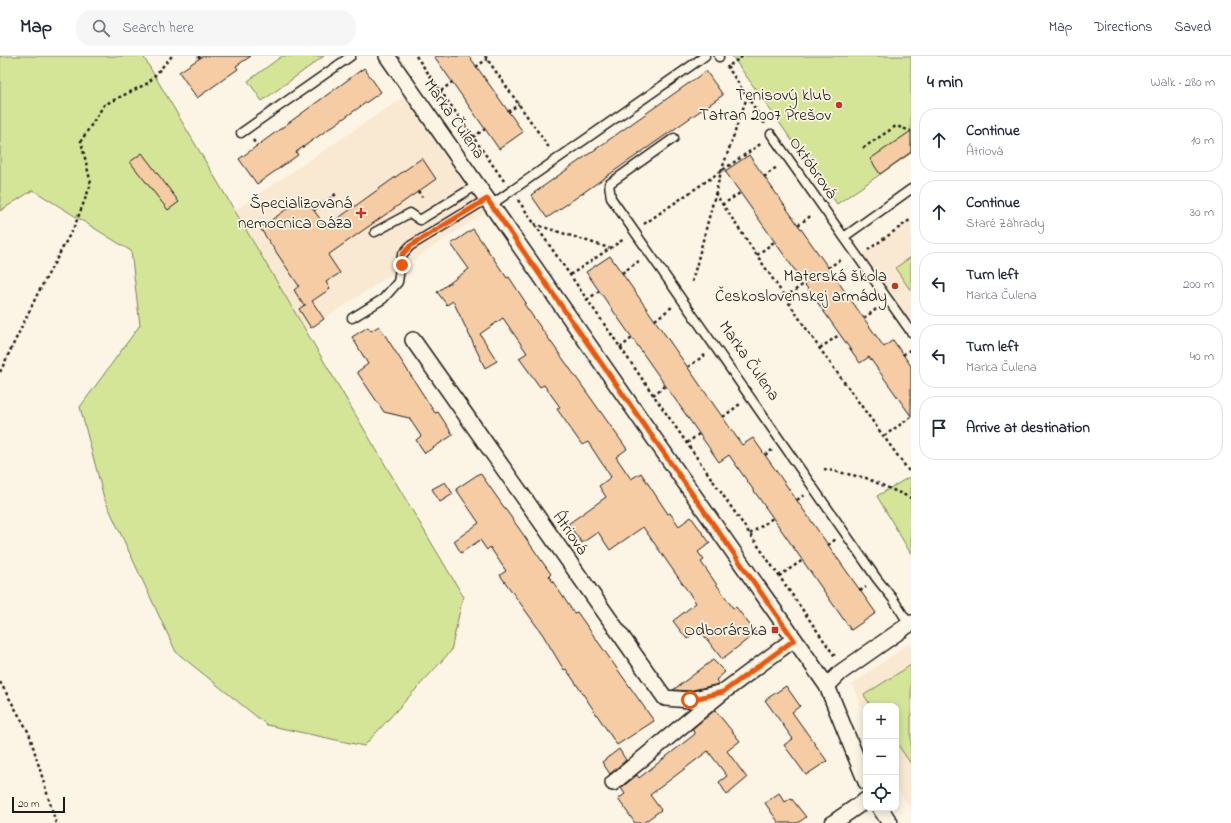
<!DOCTYPE html>
<html lang="en">
<head>
<meta charset="utf-8">
<style>
  body { margin:0; font-family:"Indie Flower",sans-serif; background:#f6f6f7; color:#1f2937 }
  .controls { position:absolute; right:12px; bottom:12px; display:grid; overflow:hidden; border-radius:8px; box-shadow:0 2px 10px #0003 }
  .controls button { width:36px; height:36px; display:grid; place-items:center; padding:0; border:0; border-bottom:1px solid #e0e1e3; background:#fff; color:#1f2937; font:20px sans-serif }
  .scale { position:absolute; left:12px; bottom:10px; width:53px; box-sizing:border-box; padding-left:4px; border:2px solid #1c1c1c; border-top:0; font-size:11px; line-height:14px; white-space:nowrap; color:#1c1c1c; -webkit-text-stroke:3px #fcf5e5; paint-order:stroke }
  .stop { position:absolute; width:12px; height:12px; margin:-9px; border:3px solid #ea580c; border-radius:50%; background:#fff }
  .stop.end { background:#ea580c; border-color:#fff; box-shadow:0 1px 4px #0008 }
  .list { margin:0; padding:0; list-style:none }
  h2 { display:flex; justify-content:space-between; align-items:center; height:52px; margin:0; padding:0 16px; font-size:17px }
  h2 small { font-size:13px; font-weight:400; color:#747a83 }
  .list li { display:grid; grid-template-columns:26px 1fr auto; gap:12px; align-items:center; box-sizing:border-box; height:64px; margin:0 8px 8px; padding:0 8px; border:1px solid #e0e1e3; border-radius:16px }
  .list b { display:block; font-size:15px; white-space:nowrap }
  .list p { margin:0; font-size:13px; white-space:nowrap; color:#747a83 }
  .list em { font-size:13px; font-style:normal; color:#747a83 }
  .icon { flex:none; width:22px; height:22px; fill:none; stroke:currentColor; stroke-width:2; stroke-linecap:round; stroke-linejoin:round }
  .map { position:relative; flex:none; width:911px; height:767px; overflow:hidden }
  header { display:flex; align-items:center; gap:24px; box-sizing:border-box; height:56px; padding:0 20px; background:#fff; border-bottom:1px solid #e0e1e3 }
  header strong { font-size:19px }
  nav { display:flex; gap:22px; margin-inline-start:auto; font-size:14px }
  .search { width:280px; height:36px; background:#f6f6f7; display:flex; align-items:center; gap:10px; box-sizing:border-box; padding:0 14px; border-radius:16px; color:#747a83; font-size:15px }
  main { display:flex }
  aside { flex:1; background:#fff }
  .map>svg:first-child { display:block }
  .built { fill:#fae9d2 }
  .green { fill:#d5e598; stroke:#78805a }
  .building { fill:#f5cca4; stroke:#1c1c1c }
  .lines { fill:none; stroke-linecap:round; stroke-linejoin:round }
  .lane-casing { stroke:#1c1c1c; stroke-width:11 }
  .street-casing { stroke:#1c1c1c; stroke-width:18 }
  .path { stroke:#1c1c1c; stroke-width:2.5; stroke-dasharray:3 3; stroke-linecap:butt }
  .lane { stroke:#fcf5e5; stroke-width:8 }
  .street { stroke:#fcf5e5; stroke-width:15 }
  .route { stroke:#ea580c; stroke-width:5 }
  .poi-dot { fill:#c8321e; stroke:#fcf5e5; stroke-width:1.5 }
  .labels { text-anchor:middle; dominant-baseline:central; stroke-width:3.5; stroke-linejoin:round; paint-order:stroke }
  .poi-label { font-size:17px; fill:#1c1c1c; stroke:#fcf5e5; text-anchor:end }
  .street-label { font-size:17px; fill:#1c1c1c; stroke:#fcf5e5 }
</style>
</head>
<body>
<header>
<strong>Map</strong>
<div class="search"><svg class="icon" aria-label="search" viewBox="0 0 24 24"><circle cx="10" cy="10" r="6"/><path d="M15 15l6 6"/></svg>Search here</div>
<nav><a>Map</a><a>Directions</a><a>Saved</a></nav>
</header>
<main>
<div class="map">
<svg width="911" height="767" viewBox="0 0 911 767">
  <rect width="100%" height="100%" fill="#fcf5e5"/>
  <filter id="ink" filterUnits="userSpaceOnUse"><feTurbulence type="fractalNoise" baseFrequency=".025" numOctaves="2"/><feDisplacementMap in="SourceGraphic" scale="8" xChannelSelector="R" yChannelSelector="G"/><feConvolveMatrix kernelMatrix="1 2 1 2 8 2 1 2 1" color-interpolation-filters="sRGB"/></filter>
  <g filter="url(#ink)">
    <g class="built">
      <path d="M 411,36 L 492,152 L 306,275 L 235,154 Z"/>
      <path d="M 911,163 L 911,276 L 858,201 Z"/>
      <path d="M 911,586 L 911,753 L 896,731 L 896,650 L 866,650 L 866,662 L 852,628 Z"/>
    </g>
    <g class="green">
      <path d="M 0,0 L 143,0 L 463,540 L 451,595 L 364,690 L 267,669 L 176,596 L 104,442 L 80,351 L 140,269 L 131,195 L 33,134 L 0,155 Z"/>
      <path d="M 282,0 L 324,0 L 262,45 L 248,25 Z"/>
      <path d="M 732,0 L 911,0 L 911,97 L 837,148 Z"/>
      <path d="M 911,201 L 911,235 L 895,212 Z"/>
      <path d="M 911,420 L 911,498 L 877,440 Z"/>
      <path d="M 911,609 L 911,708 L 896,686 L 896,650 L 871,650 L 864,639 Z"/>
    </g>
    <g class="building">
      <path d="M 203,0 L 251,0 L 236,10 L 238,13 L 197,42 L 179,16 Z"/>
      <path d="M 434,0 L 469,0 L 523,76 L 499,93 Z"/>
      <path d="M 364,12 L 381,36 L 296,96 L 298,99 L 257,128 L 239,103 Z"/>
      <path d="M 706,15 L 723,39 L 547,162 L 531,139 Z"/>
      <path d="M 911,75 L 911,96 L 880,118 L 870,103 Z"/>
      <path d="M 142,97 L 179,146 L 168,154 L 130,106 Z"/>
      <path d="M 749,99 L 884,291 L 893,284 L 911,310 L 911,360 L 869,301 L 860,307 L 725,115 Z"/>
      <path d="M 422,102 L 436,123 L 328,199 L 340,217 L 326,226 L 330,233 L 312,245 L 324,263 L 311,272 L 299,253 L 306,248 L 304,250 L 294,234 L 299,230 L 260,172 L 304,141 L 326,171 Z"/>
      <path d="M 473,173 L 507,222 L 509,221 L 526,247 L 524,248 L 627,393 L 616,401 L 631,423 L 641,417 L 668,458 L 670,457 L 679,470 L 691,461 L 710,487 L 698,496 L 704,504 L 701,506 L 733,552 L 736,551 L 756,577 L 722,603 L 699,573 L 687,583 L 673,565 L 696,547 L 643,471 L 610,494 L 598,476 L 582,487 L 568,468 L 606,441 L 599,430 L 611,421 L 588,386 L 582,389 L 557,353 L 560,351 L 544,329 L 540,331 L 519,302 L 527,297 L 503,262 L 480,278 L 497,305 L 485,312 L 453,245 L 447,249 L 437,236 L 469,213 L 451,188 Z"/>
      <path d="M 610,200 L 742,389 L 753,382 L 876,557 L 851,574 L 729,399 L 719,406 L 586,216 Z"/>
      <path d="M 379,270 L 435,357 L 438,356 L 453,379 L 425,397 L 416,384 L 421,380 L 409,362 L 384,356 L 357,316 L 368,308 L 352,281 L 368,271 L 371,275 Z"/>
      <path d="M 480,417 L 551,518 L 549,520 L 574,557 L 577,556 L 654,665 L 617,689 L 581,635 L 566,613 L 564,614 L 543,579 L 500,519 L 506,515 L 490,491 L 487,494 L 480,484 L 461,497 L 454,485 L 479,467 L 456,433 Z"/>
      <path d="M 445,426 L 453,438 L 440,446 L 432,433 Z"/>
      <path d="M 713,604 L 725,616 L 716,624 L 719,628 L 689,635 L 673,634 Z"/>
      <path d="M 786,630 L 800,650 L 792,656 L 827,705 L 806,719 L 784,689 L 793,683 L 765,644 Z"/>
      <path d="M 715,654 L 740,685 L 727,695 L 747,722 L 727,739 L 719,726 L 727,720 L 708,695 L 650,739 L 661,754 L 643,767 L 635,767 L 618,743 L 625,738 L 621,732 L 637,719 L 639,722 L 695,678 L 692,673 Z"/>
      <path d="M 619,693 L 626,704 L 610,718 L 602,706 Z"/>
      <path d="M 779,737 L 785,746 L 791,742 L 806,761 L 798,767 L 779,767 L 765,747 Z"/>
    </g>
    <g class="lines">
      <g class="lane-casing">
        <g id="lane">
          <path d="M 719,0 L 719,1"/>
          <path d="M 241,77 L 351,0"/>
          <path d="M 771,78 L 911,276"/>
          <path d="M 674,82 L 609,128 L 611,142 L 877,523 L 893,543 L 909,568"/>
          <path d="M 491,149 L 705,0"/>
          <path d="M 375,176 L 410,157 L 420,164 L 477,129"/>
          <path d="M 844,181 L 911,133"/>
          <path d="M 352,262 L 383,243 L 398,226 L 402,199 L 410,190 L 487,143"/>
        </g>
      </g>
      <g class="street-casing">
        <g id="street">
          <path d="M 387,0 L 827,630 L 866,726"/>
          <path d="M 413,284 L 665,642 L 690,644 L 723,636"/>
          <path d="M 827,630 L 841,616 L 911,567"/>
          <path d="M 613,727 L 723,636 L 794,583"/>
          <path d="M 880,752 L 890,767"/>
          <path d="M 833,767 L 866,744"/>
        </g>
      </g>
      <g class="path">
        <path d="M 198,0 L 200,2"/>
        <path d="M 416,0 L 504,125"/>
        <path d="M 485,0 L 550,93"/>
        <path d="M 730,9 L 743,0"/>
        <path d="M 727,10 L 765,68"/>
        <path d="M 476,11 L 487,3"/>
        <path d="M 441,35 L 452,26"/>
        <path d="M 508,56 L 519,48"/>
        <path d="M 473,81 L 485,73"/>
        <path d="M 253,84 L 257,90"/>
        <path d="M 863,92 L 896,70 L 911,75"/>
        <path d="M 764,121 L 778,110"/>
        <path d="M 418,135 L 422,141"/>
        <path d="M 715,137 L 820,293 L 911,418"/>
        <path d="M 518,144 L 836,602"/>
        <path d="M 722,149 L 740,137"/>
        <path d="M 314,154 L 336,138"/>
        <path d="M 534,168 L 609,192"/>
        <path d="M 644,168 L 762,87"/>
        <path d="M 798,169 L 812,159"/>
        <path d="M 868,194 L 911,163"/>
        <path d="M 757,199 L 774,186"/>
        <path d="M 828,212 L 843,202"/>
        <path d="M 622,217 L 639,205"/>
        <path d="M 570,219 L 624,183"/>
        <path d="M 692,226 L 721,116 L 747,41"/>
        <path d="M 785,241 L 804,228"/>
        <path d="M 587,244 L 599,235"/>
        <path d="M 864,262 L 879,251"/>
        <path d="M 655,264 L 672,251"/>
        <path d="M 620,292 L 632,282"/>
        <path d="M 820,292 L 839,279"/>
        <path d="M 903,299 L 911,293"/>
        <path d="M 688,311 L 705,299"/>
        <path d="M 0,316 L 37,239 L 75,169 L 91,128 L 81,85 L 104,49 L 148,27 L 172,0"/>
        <path d="M 653,339 L 665,330"/>
        <path d="M 723,361 L 740,348"/>
        <path d="M 884,380 L 911,361"/>
        <path d="M 687,387 L 699,378"/>
        <path d="M 765,399 L 772,394"/>
        <path d="M 824,413 L 866,422 L 911,442"/>
        <path d="M 797,444 L 804,439"/>
        <path d="M 750,478 L 773,462"/>
        <path d="M 828,489 L 836,483"/>
        <path d="M 779,520 L 803,504"/>
        <path d="M 860,535 L 866,531"/>
        <path d="M 0,626 L 29,677 L 56,767"/>
      </g>
      <use href="#lane" class="lane"/>
      <use href="#street" class="street"/>
    </g>
  </g>
  <g class="lines" filter="url(#ink)">
    <path class="route" d="M 402,209 L 402,199 L 410,190 L 487,143 L 794,584 L 723,636 L 690,644"/>
  </g>
  <g class="poi-dot">
    <circle cx="839" cy="49" r="4"/>
    <path d="M359 151h4v4h4v4h-4v4h-4v-4h-4v-4h4z"/>
    <circle cx="895" cy="230" r="4"/>
    <rect x="771" y="570" width="8" height="8" rx="2"/>
  </g>
  <g class="labels">
    <g class="poi-label">
      <text x="831" y="39">Tenisový klub<tspan x="831" dy="20">Tatran 2007 Prešov</tspan></text>
      <text x="352" y="147">Špecializovaná<tspan x="352" dy="20">nemocnica Oáza</tspan></text>
      <text x="887" y="220">Materská škola<tspan x="887" dy="20">Československej armády</tspan></text>
      <text x="767" y="574">Odborárska</text>
    </g>
    <g class="street-label">
      <text transform="translate(454 63) rotate(55)">Marka Čulena</text>
      <text transform="translate(813 112) rotate(55)">Októbrová</text>
      <text transform="translate(749 305) rotate(55)">Marka Čulena</text>
      <text transform="translate(570 477) rotate(55)">Átriová</text>
    </g>
  </g>
</svg>
<div class="controls">
<button>+</button>
<button>−</button>
<button><svg class="icon" aria-label="locate" viewBox="0 0 24 24"><circle cx="12" cy="12" r="6"/><path d="M12 2v4M12 18v4M2 12h4M18 12h4"/></svg></button>
</div>
<div class="scale">20 m</div>
<div class="stop" style="left:690px;top:644px"></div>
<div class="stop end" style="left:402px;top:209px"></div>
</div>
<aside>
<h2>4 min<small>Walk · 280 m</small></h2>
<ul class="list">
<li><svg class="icon" aria-label="ahead" viewBox="0 0 24 24"><path d="M12 20V5M6 11l6-6 6 6"/></svg><div><b>Continue</b><p>Átriová</p></div><em>10 m</em></li>
<li><svg class="icon" aria-label="ahead" viewBox="0 0 24 24"><path d="M12 20V5M6 11l6-6 6 6"/></svg><div><b>Continue</b><p>Staré Záhrady</p></div><em>30 m</em></li>
<li><svg class="icon" aria-label="left" viewBox="0 0 24 24"><path d="M17 20v-9H6M10 6l-5 5 5 5"/></svg><div><b>Turn left</b><p>Marka Čulena</p></div><em>200 m</em></li>
<li><svg class="icon" aria-label="left" viewBox="0 0 24 24"><path d="M17 20v-9H6M10 6l-5 5 5 5"/></svg><div><b>Turn left</b><p>Marka Čulena</p></div><em>40 m</em></li>
<li><svg class="icon" aria-label="arrive" viewBox="0 0 24 24"><path d="M6 21V4h12l-3 4 3 4H6"/></svg><div><b>Arrive at destination</b></div></li>
</ul>
</aside>
</main>
</body>
</html>
